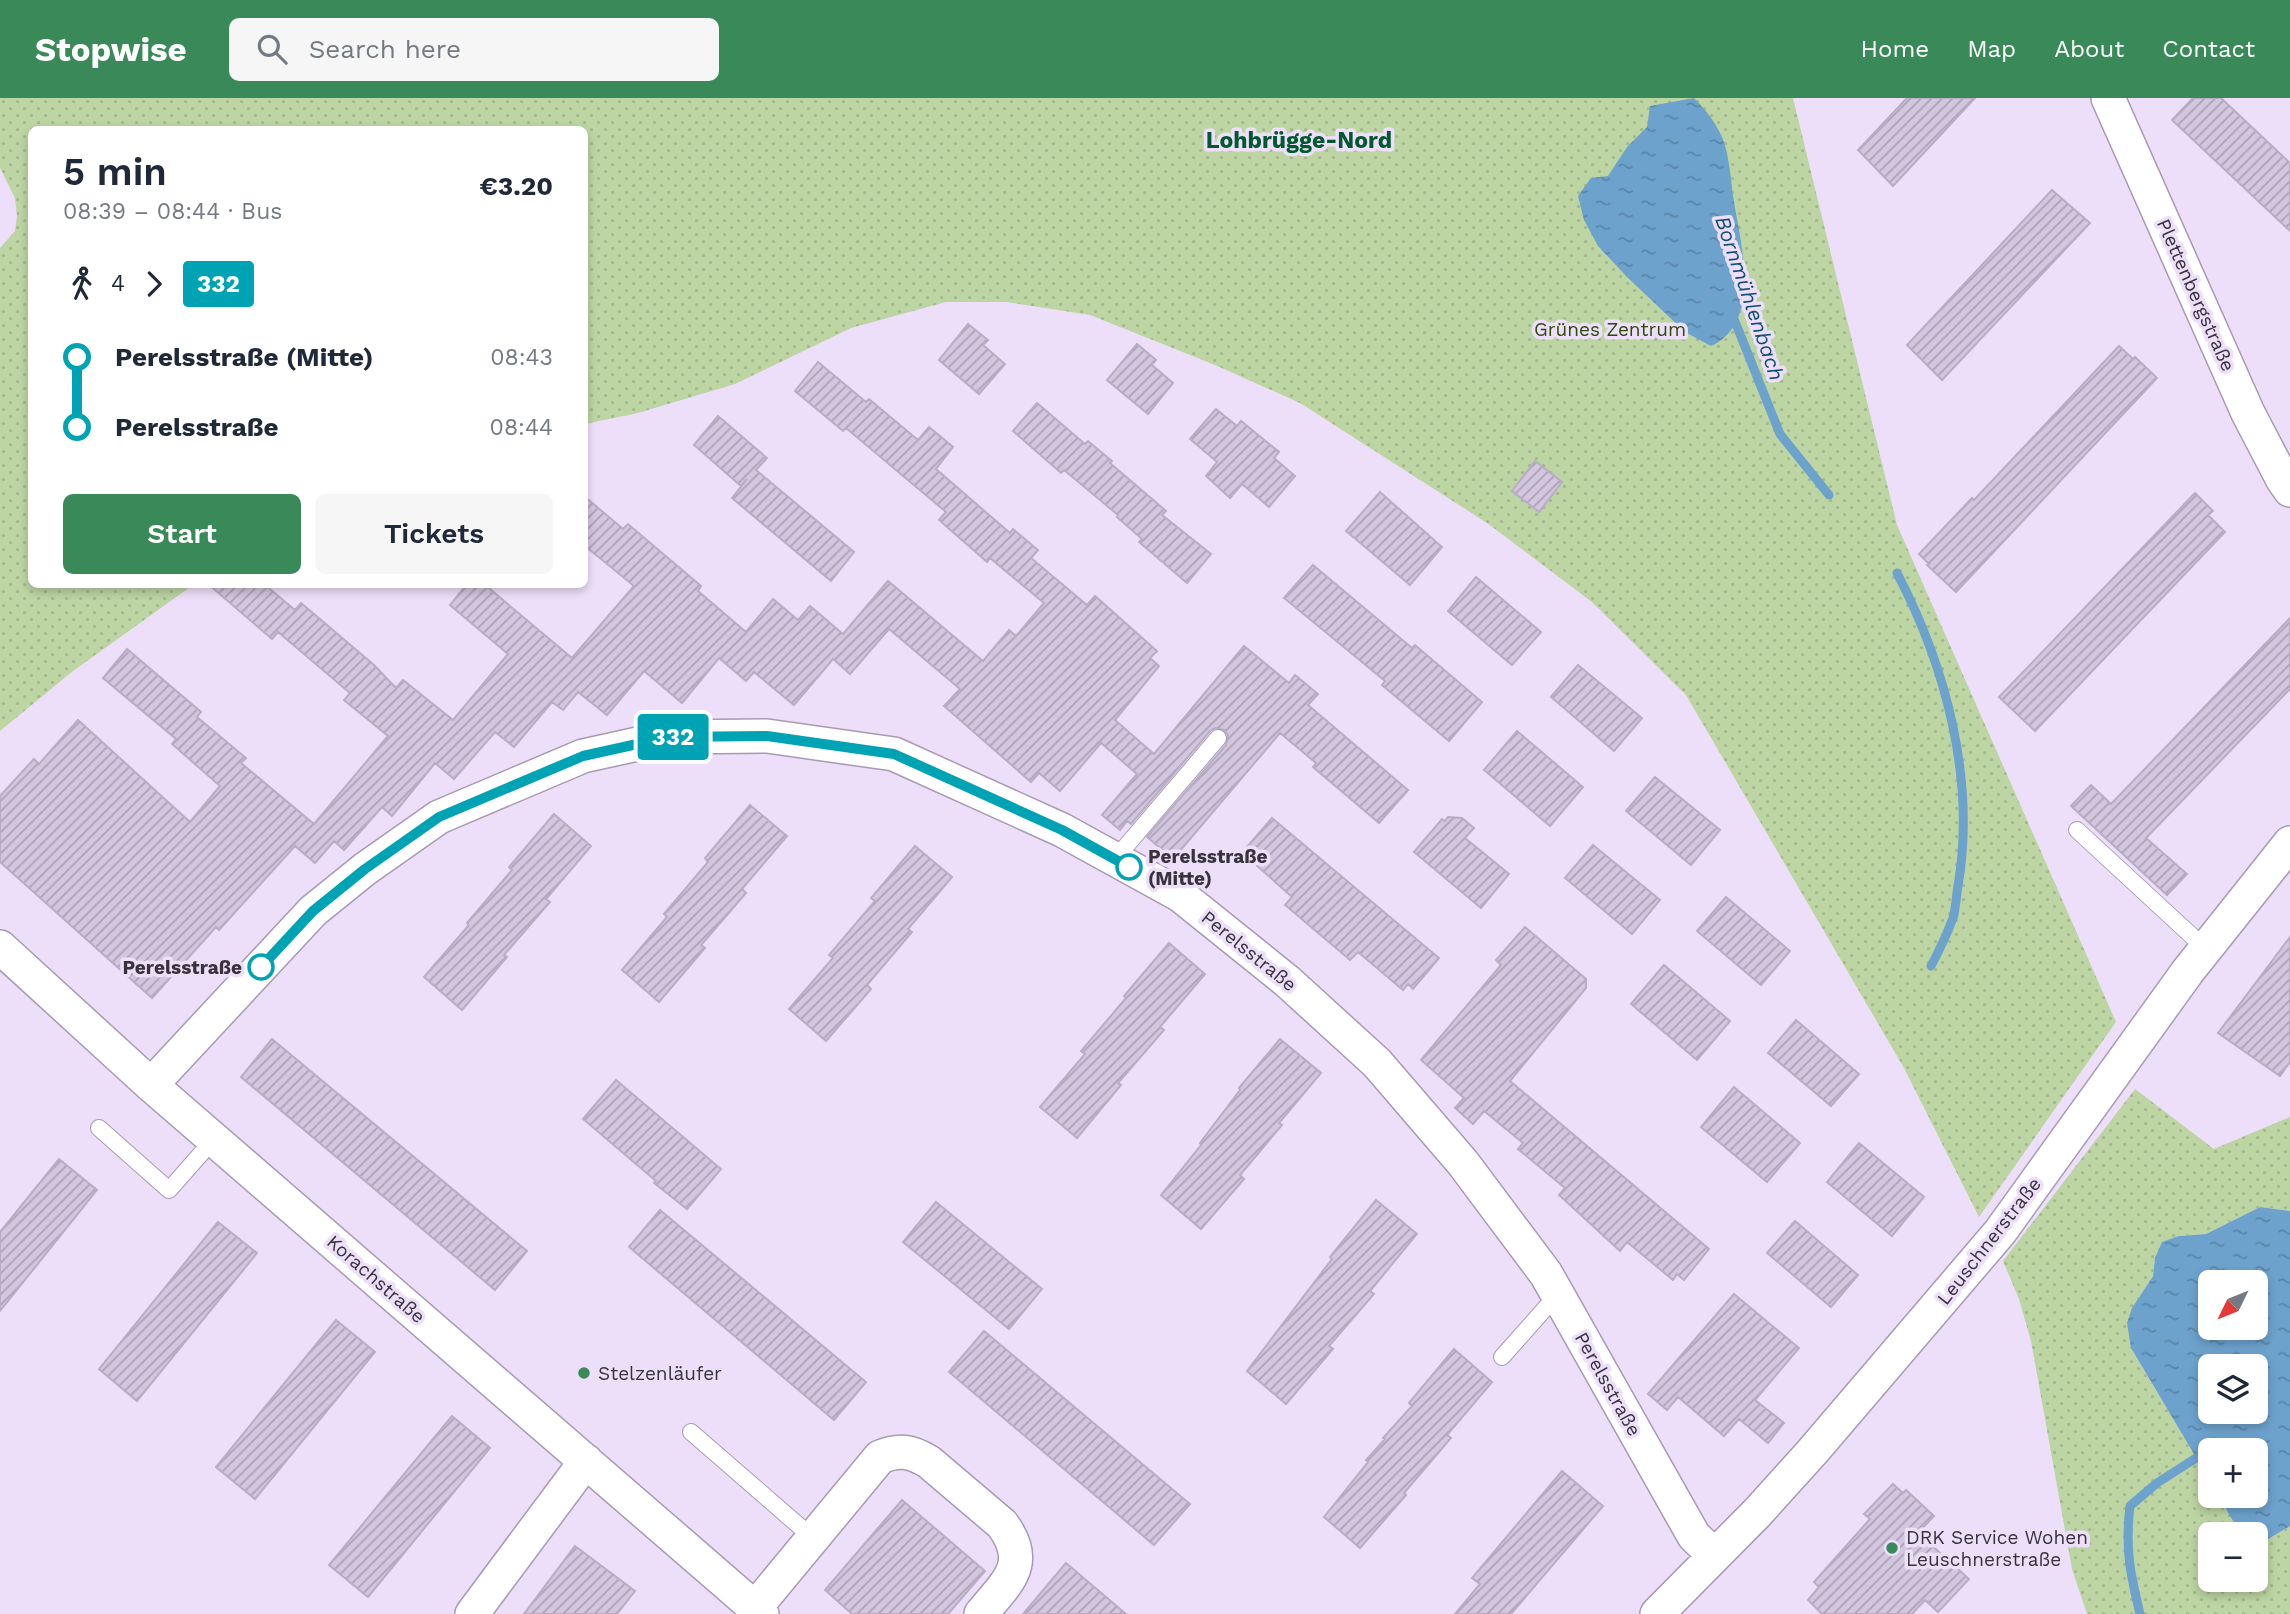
<!DOCTYPE html>
<meta charset="utf-8">
<style>
body{margin:0;font-family:"Work Sans",sans-serif;background:#f6f6f7;color:#1f2937;height:100vh;display:flex;flex-direction:column;font-size:26px;white-space:nowrap}
*{box-sizing:border-box;margin:0}
p{font-size:23px;color:#747a83}
.icon{flex:none;width:38px;height:38px;fill:none;stroke:currentColor;stroke-width:2;stroke-linecap:round;stroke-linejoin:round}
.map{position:relative;flex:1;overflow:hidden}
.drawer{position:absolute;left:28px;top:28px;width:560px;height:462px;display:flex;flex-direction:column;background:#fff;border-radius:10px;box-shadow:0 4px 10px #0003}
.drawer>*{flex:none}
.badge{padding:0 14px;border-radius:5px;font-size:24px;line-height:46px}
.needle{width:46px;rotate:227deg}
.tools{position:absolute;left:2198px;top:1172px;display:grid;gap:14px}
.tools a{display:grid;place-items:center;width:70px;height:70px;border-radius:10px;background:#fff;box-shadow:0 4px 10px #0003;font-size:35px}
.map>.badge{position:absolute;translate:-50% -50%;box-shadow:0 0 0 4px #fff}
.legs{display:flex;align-items:center;gap:10px;height:77px;padding:0 35px;font-size:23px}
.legs p{margin-inline-start:auto}
.headline{display:flex;align-items:center;justify-content:space-between;height:119px;padding:0 35px}
h1{font-size:38px;font-weight:600;line-height:52px}
.action{display:flex;gap:14px;margin-top:auto;padding:14px 35px}
.action a{flex:1;height:80px;border-radius:10px;background:#398959;color:#fff;font-size:28px;font-weight:600;line-height:80px;text-align:center}
.action a+a{background:#f6f6f7;color:#1f2937}
ul{padding:0 35px;list-style:none}
li{display:flex;align-items:center;gap:24px;height:70px;font-size:26px}
li i{display:grid;place-items:center;width:10px;height:100%;margin:0 9px;background:currentColor}
li i::after{content:'';width:18px;height:18px;margin:-9px;border:5px solid;border-radius:50%;background:#fff}
li p{margin-inline-start:auto}
li:first-child i{background:linear-gradient(#0000 50%,currentColor 0)}
li:last-child i{background:linear-gradient(currentColor 50%,#0000 0)}
header{display:flex;align-items:center;gap:42px;box-sizing:border-box;height:98px;padding:0 35px;background:#398959;color:#fff}
header strong{font-size:33px}
nav{display:flex;gap:38px;margin-inline-start:auto;font-size:24px}
.search{width:490px;height:63px;background:#f6f6f7;display:flex;align-items:center;gap:18px;box-sizing:border-box;padding:0 24px;border-radius:10px;color:#747a83;font-size:26px}
.map>svg:first-child{display:block}
</style>
<header>
<strong>Stopwise</strong>
<div class="search"><svg class="icon" aria-label="search" viewBox="0 0 24 24"><circle cx="10" cy="10" r="6"/><path d="M15 15l6 6"/></svg>Search here</div>
<nav><a>Home</a><a>Map</a><a>About</a><a>Contact</a></nav>
</header>
<div class="map">
<svg width="2290" height="1516" viewBox="0 0 2290 1516">
<defs>
<pattern id="park-dots" width="8" height="8" patternUnits="userSpaceOnUse" patternTransform="scale(1.75)"><rect width="8" height="8" fill="#bcd5a3"/><path d="M2 2h.1M6 6h.1" fill="none" stroke="#a2b78d" stroke-width="1.8" stroke-linecap="round"/></pattern>
<pattern id="water-ripples" width="26" height="14" patternUnits="userSpaceOnUse" patternTransform="scale(1.75)"><rect width="26" height="14" fill="#6da2cd"/><path d="M2 4q2-2 4 0t4 0M15 11q2-2 4 0t4 0" fill="none" stroke="#5a85a8"/></pattern>
<pattern id="building-hatch" width="6" height="6" patternUnits="userSpaceOnUse" patternTransform="scale(1.75)"><rect width="6" height="6" fill="#d3c6df"/><path d="M-1 1l2-2M0 6l6-6M5 7l2-2" fill="none" stroke="#aca1b6"/></pattern>
</defs>
<rect width="100%" height="100%" fill="#eddff9"/>
<!-- park -->
<path fill="url(#park-dots)" d="M0 0H1793L1897 427 2116 924 1979 1119 1904 970 1686 597 1592 504 1487 425 1300 305 1215 267 1090 217 1006 204H946L851 230 735 286 638 315 585 326 584 32H32V486L193 487 73 573 0 633V150L15 133 17 118 15 100 0 70Z
M2135 991 2214 1051 2290 1019V1113L2260 1109 2206 1136 2179 1138 2155 1160 2153 1178 2132 1210 2131 1250 2210 1383V1398H2219L2238 1429 2248 1437H2210V1482H2256V1443L2260 1446 2290 1428V1516H2087L2072 1471 2031 1243 2019 1201 2003 1163Z"/>
<!-- water -->
<path fill="url(#water-ripples)" fill-rule="evenodd" d="M1694 0C1706 12 1718 27 1724 44 1730 63 1731 85 1734 104 1741 146 1762 225 1711 248L1685 234 1627 179 1598 148 1584 122 1578 98 1591 80 1608 78 1627 49 1647 29 1650 8Z
M2260 1109 2290 1113V1428L2260 1446 2256 1443V1437C2236 1437 2228 1413 2219 1398H2256V1353H2210V1383L2131 1250 2127 1225 2132 1210 2153 1178 2155 1160 2162 1144 2179 1138 2206 1136ZM2210 1185H2256V1230H2210ZM2210 1269H2256V1314H2210Z"/>
<g fill="none" stroke-linecap="round" stroke-linejoin="round">
<!-- stream -->
<path stroke="#6da2cd" stroke-width="9" d="M1732 216 1780 336 1829 397
M1897 475C1946 569 1976 682 1958 788 1956 799 1956 810 1953 820 1947 836 1939 853 1931 868
M2140 1516C2130 1475 2125 1450 2130 1408L2157 1385 2196 1360"/>
</g>
<!-- building -->
<path fill="url(#building-hatch)" stroke="#b9acc5" stroke-width="2" d="M1907 0H1975L1893 88 1858 52Z
M2193 0H2221L2290 65V133L2172 22Z
M2052 92 2090 125 1942 282 1907 247Z
M968 226 988 242 983 247 1005 266 979 296 939 262Z
M1137 246 1156 262 1152 267 1173 285 1148 316 1107 282Z
M2119 248 2133 261 2135 259 2157 280 1956 494 1927 467 1929 466 1919 456 1972 400 1974 402Z
M818 264 866 304 869 301 918 342 929 329 953 349 936 371 1010 435 1013 431 1038 452 1031 460 1087 507 1095 498 1157 553 1150 560 1159 568 1115 622 1154 656 1244 548 1289 585 1295 577 1318 596 1308 607 1408 692 1379 725 1313 669 1316 665 1280 635 1173 761 1147 739 1226 647 1228 637 1224 632 1215 630 1210 633 1131 726 1127 723 1120 732 1102 717 1137 676 1101 645 1060 693 1039 675 1031 684 944 608 960 591 889 531 850 576 833 561 794 607 754 574 746 583 719 560 682 605 644 573 607 617 578 594 563 612 552 604 514 649 495 634 454 681 435 665 392 718 382 709 344 752 334 743 315 765 295 748 219 832 216 829 152 900 0 764V698L34 661 39 666 78 622 190 724 220 688 172 646 176 641 103 580 127 551 201 614 197 619 246 660 241 665 314 726 388 638 344 602 350 595 278 534 272 541 208 486H264L295 512 301 505 374 567 396 590 403 582 453 622 508 556 450 507 467 486H484L572 560 634 488 584 447V398L623 431 628 426 701 488 698 493 746 534 773 501 798 522 810 508 843 536 888 483 983 563 1009 532 1016 538 1044 505 990 460 987 464 939 422 946 414 846 330 843 333 795 293Z
M1037 305 1085 346 1088 343 1112 363 1110 365 1166 413 1162 417 1211 456 1187 485 1139 444 1142 441 1117 419 1118 417 1064 372 1061 375 1013 333Z
M1216 311 1237 328 1241 323 1279 354 1274 360 1295 378 1269 409 1242 386 1230 400 1206 378 1217 364 1190 341Z
M718 318 767 360 756 372 854 454 831 483 732 400 747 381 741 388 694 347Z
M1535 363 1562 384 1539 414 1512 393Z
M1380 394 1442 449 1410 487 1346 433Z
M2195 395 2213 413 2208 417 2225 434 2035 633 1999 599Z
M1313 467 1412 550 1415 547 1482 604 1449 643 1382 587 1385 583 1284 500Z
M1476 479 1541 534 1512 567 1448 513Z
M2290 520V591L2146 740 2187 776 2167 797 2071 708 2091 687 2111 706Z
M1578 567 1642 620 1614 653 1551 599Z
M1517 633 1583 689 1550 728 1484 672Z
M1655 679 1720 732 1691 767 1626 713Z
M750 707 787 738 742 791 746 795 701 847 705 850 659 904 622 872 667 819 664 816 708 764 705 760Z
M554 716 591 748 546 801 550 804 504 857 507 859 462 912 424 879 469 827 467 825 512 772 509 769Z
M1448 719 1462 720 1474 730 1465 740 1509 776 1481 810 1414 754 1442 721 1445 723Z
M1272 720 1439 860 1413 891 1408 886 1403 892 1358 854 1350 862 1285 807 1292 799 1246 758 1250 753 1246 750Z
M1593 747 1660 802 1632 836 1565 780Z
M915 748 952 779 908 831 912 834 867 887 871 891 826 943 789 911 833 860 829 857 875 803 871 800Z
M1726 799 1790 853 1761 887 1697 833Z
M1525 829 1586 881V890L1510 983 1709 1151 1684 1182 1677 1176 1673 1182 1627 1144 1620 1153 1559 1097 1565 1090 1518 1051 1523 1045 1484 1013 1473 1026 1455 1010 1464 1000 1421 962 1501 867 1496 862Z
M2290 839V964L2280 978 2218 935Z
M1169 845 1205 876 1160 929 1164 932 1118 985 1121 987 1077 1040 1040 1009 1085 956 1081 953 1126 900 1124 898Z
M1664 867 1730 923 1697 962 1631 906Z
M1796 922 1859 976 1831 1008 1768 955Z
M272 941 527 1153 495 1192 241 979Z
M1280 941 1321 975 1279 1025 1282 1027 1240 1077 1244 1081 1201 1131 1161 1097 1201 1047 1200 1045 1240 992 1239 990Z
M616 982 721 1071 687 1111 654 1085 656 1083 583 1021Z
M1734 989 1800 1045 1767 1084 1701 1029Z
M1859 1045 1924 1099 1892 1138 1827 1084Z
M59 1061 97 1092 0 1213V1134Z
M1376 1102 1417 1136 1370 1193 1374 1196 1329 1248 1333 1251 1286 1306 1247 1273 1332 1161 1330 1159Z
M936 1104 1042 1191 1009 1231 903 1144Z
M660 1112 866 1284 834 1322 629 1149Z
M1795 1123 1858 1177 1831 1209 1767 1155Z
M218 1124 257 1155 137 1303 99 1271Z
M1734 1196 1799 1250 1755 1302 1784 1325 1768 1345 1739 1321 1724 1338 1678 1299 1667 1312 1648 1296Z
M336 1222 375 1254 255 1401 216 1369Z
M984 1233 1190 1406 1154 1447 949 1274Z
M1454 1251 1492 1284 1447 1337 1451 1340 1404 1395 1406 1397 1360 1450 1324 1419 1368 1364 1366 1362 1385 1341 1383 1340 1412 1308 1409 1305Z
M452 1318 490 1350 368 1499 329 1467Z
M1562 1373 1603 1408 1511 1516H1455L1480 1486 1472 1480Z
M1893 1386 1903 1395 1906 1392 1934 1418 1918 1435 1969 1481 1938 1514 1925 1502 1912 1516H1822L1808 1502 1819 1489 1814 1484 1870 1421 1864 1416Z
M902 1402 985 1473 948 1516H852L825 1492Z
M575 1448 635 1493 617 1516H524Z
M1066 1465 1126 1516H1023Z"/>
<g fill="none" stroke-linecap="round" stroke-linejoin="round">
<!-- service casing -->
<g stroke="#a79ab2" stroke-width="18">
<path id="service" d="M2077 732 2206 851
M1115 761 1218 640
M99 1030 169 1092 214 1041
M1502 1259 1557 1197
M691 1334 813 1440"/>
</g>
<!-- minor casing -->
<g stroke="#a79ab2" stroke-width="36">
<path id="minor" d="M2108 0 2248 315 2283 382 2290 392
M0 849 151 987 762 1516
M151 987 313 813 365 771 439 719 583 658 669 639 767 638 894 656 1062 732 1180 797 1287 883 1377 965 1463 1065 1546 1176 1694 1438 1714 1457
M755 1510 880 1359C899 1351 911 1353 929 1364L1002 1426C1032 1466 1007 1484 981 1516
M472 1516 586 1363
M1657 1516 1757 1415 1813 1353 2000 1134 2188 873 2290 745"/>
</g>
<!-- service -->
<use href="#service" stroke="#fff" stroke-width="16"/>
<!-- minor -->
<use href="#minor" stroke="#fff" stroke-width="33"/>
</g>
<g fill="none" stroke-linecap="round" stroke-linejoin="round">
<!-- line-1 casing -->
<g stroke="#fff" stroke-width="16">
<path id="line-1" d="M261 869 313 813 365 771 439 719 583 658 669 639 767 638 894 656 1062 732 1129 769"/>
</g>
<!-- line-1 -->
<use href="#line-1" stroke="#00a3b4" stroke-width="10"/>
</g>
<!-- markers -->
<g fill="#fff" stroke="#00a3b4" stroke-width="3.5">
<circle cx="1129" cy="769" r="12"/>
<circle cx="261" cy="869" r="12"/>
</g>
<g fill="#398959" stroke="#eddff9" stroke-width="2.5">
<circle cx="584" cy="1275" r="7"/>
<circle cx="1892" cy="1450" r="7"/>
</g>
<g text-anchor="middle" dominant-baseline="central" stroke-width="7" stroke-linejoin="round" paint-order="stroke">
<!-- street labels -->
<g font-size="19" fill="#37323c" stroke="#eddff9">
<text transform="translate(2196 197) rotate(66)">Plettenbergstraße</text>
<text transform="translate(1249 853) rotate(39)">Perelsstraße</text>
<text transform="translate(1989 1143) rotate(-52)">Leuschnerstraße</text>
<text transform="translate(376 1181) rotate(41)">Korachstraße</text>
<text transform="translate(1608 1286) rotate(61)">Perelsstraße</text>
</g>
<!-- park labels -->
<g font-size="19" fill="#2f4808" stroke="#eddff9">
<text x="1610" y="231">Grünes Zentrum</text>
</g>
<!-- stop labels -->
<g font-size="19" font-weight="bold" fill="#37323c" stroke="#eddff9" text-anchor="start">
<text x="1148" y="758">Perelsstraße<tspan x="1148" dy="22">(Mitte)</tspan></text>
<text x="242" y="869" text-anchor="end">Perelsstraße</text>
</g>
<!-- poi labels -->
<g font-size="19" fill="#37323c" stroke="#eddff9" text-anchor="start">
<text x="598" y="1275">Stelzenläufer</text>
<text x="1906" y="1439">DRK Service Wohen<tspan x="1906" dy="22">Leuschnerstraße</tspan></text>
</g>
<!-- water labels -->
<g font-size="21" font-style="italic" fill="#0e4d76" stroke="#eddff9">
<text transform="translate(1750 200) rotate(71)">Bornmühlenbach</text>
</g>
<!-- quarter labels -->
<g font-size="23" font-weight="bold" fill="#02582f" stroke="#eddff9">
<text x="1299" y="42">Lohbrügge-Nord</text>
</g>
</g>
</svg>
<div class="tools">
<a><svg class="needle" viewBox="-14 -14 28 28"><path d="M0-13l5 13h-10z" fill="#e53935"/><path d="M0 13l5-13h-10z" fill="#747a83"/></svg></a>
<a><svg class="icon" aria-label="layers" viewBox="0 0 24 24"><path d="M12 4l9 5-9 5-9-5zM3 14l9 5 9-5"/></svg></a>
<a>+</a>
<a>−</a>
</div>
<b class="badge" style="left:673px;top:639px;background:#00a3b4;color:#fff">332</b>
<section class="drawer">
<div class="headline"><div><h1>5 min</h1><p>08:39 – 08:44 · Bus</p></div><b>€3.20</b></div>
<div class="legs"><svg class="icon" aria-label="walk" viewBox="0 0 24 24"><circle cx="13" cy="4" r="2"/><path d="M13 8l-2 6 4 7M11 14l-3 7M7 12l3-4h3l4 4"/></svg>4<svg class="icon" aria-label="forward" viewBox="0 0 24 24"><path d="M9 5l7 7-7 7"/></svg><b class="badge" style="background:#00a3b4;color:#fff">332</b></div>
<ul>
<li><i style="color:#00a3b4"></i><b>Perelsstraße (Mitte)</b><p>08:43</p></li>
<li><i style="color:#00a3b4"></i><b>Perelsstraße</b><p>08:44</p></li>
</ul>
<div class="action"><a>Start</a><a>Tickets</a></div>
</section>
</div>
